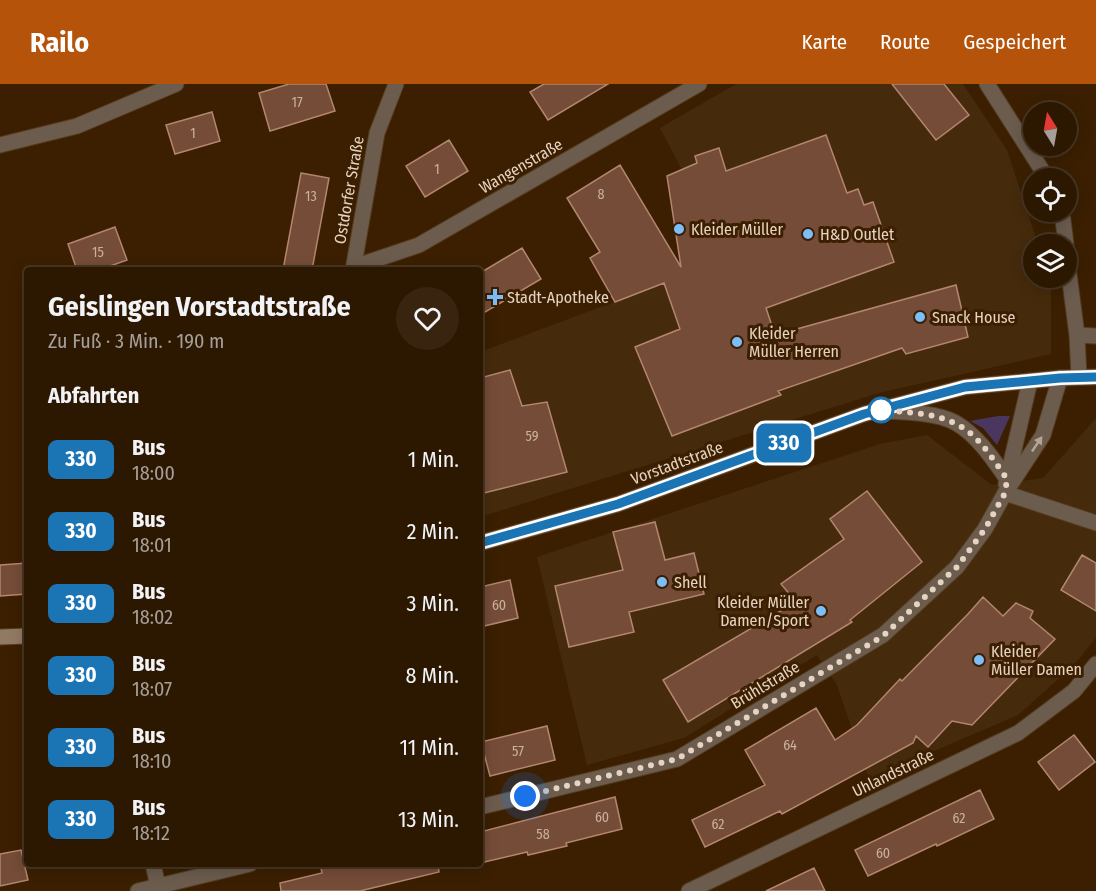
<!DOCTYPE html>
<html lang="de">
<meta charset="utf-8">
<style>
body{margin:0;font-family:"Fira Sans Condensed",sans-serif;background:#38240f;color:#f1f3f6;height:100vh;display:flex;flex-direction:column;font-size:22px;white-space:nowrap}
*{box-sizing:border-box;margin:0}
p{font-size:20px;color:#a69f99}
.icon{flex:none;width:33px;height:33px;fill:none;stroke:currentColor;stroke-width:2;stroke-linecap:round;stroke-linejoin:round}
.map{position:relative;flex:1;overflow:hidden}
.side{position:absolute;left:24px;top:183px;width:459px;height:600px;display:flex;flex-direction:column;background:#2c1700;border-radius:6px;box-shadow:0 3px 15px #0003,0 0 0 2px #483622}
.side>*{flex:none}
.badge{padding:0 12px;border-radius:9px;font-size:21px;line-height:39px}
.needle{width:39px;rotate:349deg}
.tools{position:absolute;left:1023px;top:18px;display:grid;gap:12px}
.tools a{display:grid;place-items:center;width:54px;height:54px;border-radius:50%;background:#2c1700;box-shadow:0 3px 15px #0003,0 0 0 2px #483622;font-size:30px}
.you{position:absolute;width:30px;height:30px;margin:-15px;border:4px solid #fff;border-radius:50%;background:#1a73e8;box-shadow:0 0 0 9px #1a73e833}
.map>.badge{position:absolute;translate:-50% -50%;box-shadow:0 0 0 3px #fff}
h2{padding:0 24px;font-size:22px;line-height:54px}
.round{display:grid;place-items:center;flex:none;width:63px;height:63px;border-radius:32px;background:#38240f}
.headline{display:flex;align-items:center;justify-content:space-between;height:102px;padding:0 24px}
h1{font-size:28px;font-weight:700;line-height:45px}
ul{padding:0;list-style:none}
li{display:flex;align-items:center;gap:18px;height:72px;padding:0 24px}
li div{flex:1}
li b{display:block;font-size:22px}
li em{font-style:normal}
li .badge{min-width:66px;font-weight:700;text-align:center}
header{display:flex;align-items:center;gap:36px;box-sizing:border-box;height:84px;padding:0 30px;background:#b45309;color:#fff}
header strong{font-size:28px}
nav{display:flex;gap:33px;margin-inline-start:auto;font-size:21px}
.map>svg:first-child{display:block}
</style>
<header>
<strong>Railo</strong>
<nav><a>Karte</a><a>Route</a><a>Gespeichert</a></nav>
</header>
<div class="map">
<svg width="1096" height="807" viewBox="0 0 1096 807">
<rect width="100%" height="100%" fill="#3b1f00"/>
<!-- built -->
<path fill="#452b0c" d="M736 0H963L1007 66 1038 160H1034V194H1049L1051 201V270L879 309 480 433V268L729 175 660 44Z
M1096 334V554L1072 583 1018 631 869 695 837 601 817 571 684 654 587 681 537 473 880 360 927 351 992 401 1043 394Z"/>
<!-- green -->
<path fill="#4b365f" d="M998 332H1010L997 361 983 344 970 337Z"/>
<!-- building -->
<path fill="#754c38" stroke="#b38670" stroke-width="1.5" d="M289 0H326L335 27 270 47 259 9Z
M544 0H608L548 36 530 8Z
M892 0H944L969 31 936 56Z
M212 28 220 57 175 70 166 41Z
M826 51 847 109 858 105 864 121 873 118 894 178 766 224 775 251 956 201 968 253 906 270 902 264 778 307 781 311 672 352 635 263 680 245 664 199 615 218 590 174 600 168 567 114 620 81 681 183 667 92 697 79 695 72 719 64 726 87Z
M449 56 468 87 425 113 406 82Z
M301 89 329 94 312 186H283Z
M115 143 127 176 99 186H77L68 160Z
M522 164 541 195 480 231V189Z
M510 286 522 322 547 318 567 388 480 410V294Z
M867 407 922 478 850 536 852 538 688 638 663 596 796 518 781 500 844 455 830 435Z
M655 438 665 476 694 469 704 510 629 528 634 548 569 563 555 502 623 486 613 448Z
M1082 471 1096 479V527L1061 506Z
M27 479V510L0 512V481Z
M510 496 518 534 480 543V503Z
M983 513 1003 532 1016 519 1033 527 1030 534 1055 555 972 641 952 637 928 663 916 652 913 659 782 730 780 727 705 763 692 736 765 701 745 666 816 624 835 656 857 641 900 595 902 597 968 530Z
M547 642 555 676 490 692 481 658Z
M1074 651 1095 678 1059 706 1038 678Z
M980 706 994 735 937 762 936 760 868 792 855 766Z
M615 713 622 745 566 759 567 762 528 771 527 768 480 779V748Z
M21 766 28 796 0 802V770Z
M337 780H438L439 788 360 807H281L280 799 322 789 321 784Z
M814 784 825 807H766Z"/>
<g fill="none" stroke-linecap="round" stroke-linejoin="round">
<!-- minor casing -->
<g stroke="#563c1f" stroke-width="17">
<path id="minor" d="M987 0 1047 94
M0 61 77 42 176 0
M1062 128 1066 160
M1066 167 1077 251 1079 293
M354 183 419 161 699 0
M1077 251 1096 252
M881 327C903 328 936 328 956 339 978 352 993 375 1007 395
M1006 400 1030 297
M1005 409 1096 439
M480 723 677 675 883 551 957 483 985 445 1005 409 1043 351 1060 294
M153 780 159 807
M138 807 250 780
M689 807 1018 649 1074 607 1096 580"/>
</g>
<!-- tertiary casing -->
<g stroke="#563c1f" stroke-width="17">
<path id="tertiary" d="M353 186 377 49 396 0"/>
</g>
<!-- secondary casing -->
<g stroke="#563c1f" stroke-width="17">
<path id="secondary" d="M480 459 618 420 864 330 965 303 1060 294 1096 293
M0 553 27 552"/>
</g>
<!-- minor -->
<use href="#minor" stroke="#6b5c4e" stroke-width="15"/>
<!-- tertiary -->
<use href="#tertiary" stroke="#6b5c4e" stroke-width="15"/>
<!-- secondary -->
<use href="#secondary" stroke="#917a63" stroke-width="15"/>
</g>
<!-- one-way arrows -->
<defs><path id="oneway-solid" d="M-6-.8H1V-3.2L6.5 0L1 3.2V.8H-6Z" transform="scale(1.5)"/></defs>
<use fill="#b5a393" href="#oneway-solid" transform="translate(1037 360) rotate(-56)"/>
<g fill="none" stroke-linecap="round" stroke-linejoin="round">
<!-- line casing -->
<g stroke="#fff" stroke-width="14">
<path id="line" d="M480 459 618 420 864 330 965 303 1060 294 1096 293"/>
</g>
<!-- line -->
<use href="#line" stroke="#1b75b4" stroke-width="9"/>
<!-- walk -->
<path stroke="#e6d3c1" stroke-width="6" stroke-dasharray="0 10.8" d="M525 712 677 675 883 552 957 483 985 445 1005 409 1007 395C992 374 977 348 952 338 930 328 902 328 878 326H881"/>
</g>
<!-- markers -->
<g fill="#7cbef9" stroke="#3b1f00" stroke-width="2">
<circle cx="679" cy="145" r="6"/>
<circle cx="808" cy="150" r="6"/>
<path d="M492 204h6v6h6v6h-6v6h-6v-6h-6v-6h6z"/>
<circle cx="920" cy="233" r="6"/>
<circle cx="737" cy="258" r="6"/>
<circle cx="662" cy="498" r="6"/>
<circle cx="821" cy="527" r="6"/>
<circle cx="979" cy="576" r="6"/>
</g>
<circle fill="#fff" stroke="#1b75b4" stroke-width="3" cx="881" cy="326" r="12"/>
<g text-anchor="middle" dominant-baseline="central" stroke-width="6" stroke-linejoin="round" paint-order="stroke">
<!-- number labels -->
<g font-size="14" fill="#cab19f">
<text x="297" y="18">17</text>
<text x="193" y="49">1</text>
<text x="437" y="85">1</text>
<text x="601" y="110">8</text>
<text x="311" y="112">13</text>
<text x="98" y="168">15</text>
<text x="532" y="352">59</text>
<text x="499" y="521">60</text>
<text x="790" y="661">64</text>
<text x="518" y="667">57</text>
<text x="602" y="733">60</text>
<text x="959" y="734">62</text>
<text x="718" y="740">62</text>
<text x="543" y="750">58</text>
<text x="883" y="769">60</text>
</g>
<!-- street labels -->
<g font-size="16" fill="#e6d3c1" stroke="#3b1f00">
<text transform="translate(521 82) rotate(-30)">Wangenstraße</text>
<text transform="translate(349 106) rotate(-80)">Ostdorfer Straße</text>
<text transform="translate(677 379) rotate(-20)">Vorstadtstraße</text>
<text transform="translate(765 601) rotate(-31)">Brühlstraße</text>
<text transform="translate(893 689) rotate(-26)">Uhlandstraße</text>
</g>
<!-- poi labels -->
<g font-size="16" fill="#e6d3c1" stroke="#3b1f00" text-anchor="start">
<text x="691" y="145">Kleider Müller</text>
<text x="820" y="150">H&amp;D Outlet</text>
<text x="507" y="213">Stadt-Apotheke</text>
<text x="932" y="233">Snack House</text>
<text x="749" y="249">Kleider<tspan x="749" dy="18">Müller Herren</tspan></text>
<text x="674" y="498">Shell</text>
<text x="809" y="518" text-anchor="end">Kleider Müller<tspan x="809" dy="18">Damen/Sport</tspan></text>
<text x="991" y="567">Kleider<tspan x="991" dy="18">Müller Damen</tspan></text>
</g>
</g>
</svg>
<div class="tools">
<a><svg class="needle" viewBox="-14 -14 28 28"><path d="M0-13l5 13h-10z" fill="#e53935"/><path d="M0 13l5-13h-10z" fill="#a69f99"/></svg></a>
<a><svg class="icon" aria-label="locate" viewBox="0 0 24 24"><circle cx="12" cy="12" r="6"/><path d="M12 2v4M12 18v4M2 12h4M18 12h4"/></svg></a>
<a><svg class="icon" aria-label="layers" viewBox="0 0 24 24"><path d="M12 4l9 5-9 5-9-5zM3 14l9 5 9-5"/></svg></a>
</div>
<div class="you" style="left:525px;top:712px"></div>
<b class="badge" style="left:784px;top:359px;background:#1b75b4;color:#fff">330</b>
<section class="side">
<div class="headline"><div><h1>Geislingen Vorstadtstraße</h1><p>Zu Fuß · 3 Min. · 190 m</p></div><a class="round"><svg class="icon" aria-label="heart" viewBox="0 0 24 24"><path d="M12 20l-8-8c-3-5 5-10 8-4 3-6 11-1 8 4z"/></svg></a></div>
<h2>Abfahrten</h2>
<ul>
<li><span class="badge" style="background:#1b75b4;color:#fff">330</span><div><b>Bus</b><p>18:00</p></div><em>1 Min.</em></li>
<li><span class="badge" style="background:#1b75b4;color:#fff">330</span><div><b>Bus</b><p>18:01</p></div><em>2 Min.</em></li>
<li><span class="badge" style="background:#1b75b4;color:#fff">330</span><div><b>Bus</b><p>18:02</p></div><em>3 Min.</em></li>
<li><span class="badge" style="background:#1b75b4;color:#fff">330</span><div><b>Bus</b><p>18:07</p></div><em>8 Min.</em></li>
<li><span class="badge" style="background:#1b75b4;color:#fff">330</span><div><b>Bus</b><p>18:10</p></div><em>11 Min.</em></li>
<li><span class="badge" style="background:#1b75b4;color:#fff">330</span><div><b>Bus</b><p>18:12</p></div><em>13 Min.</em></li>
</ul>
</section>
</div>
